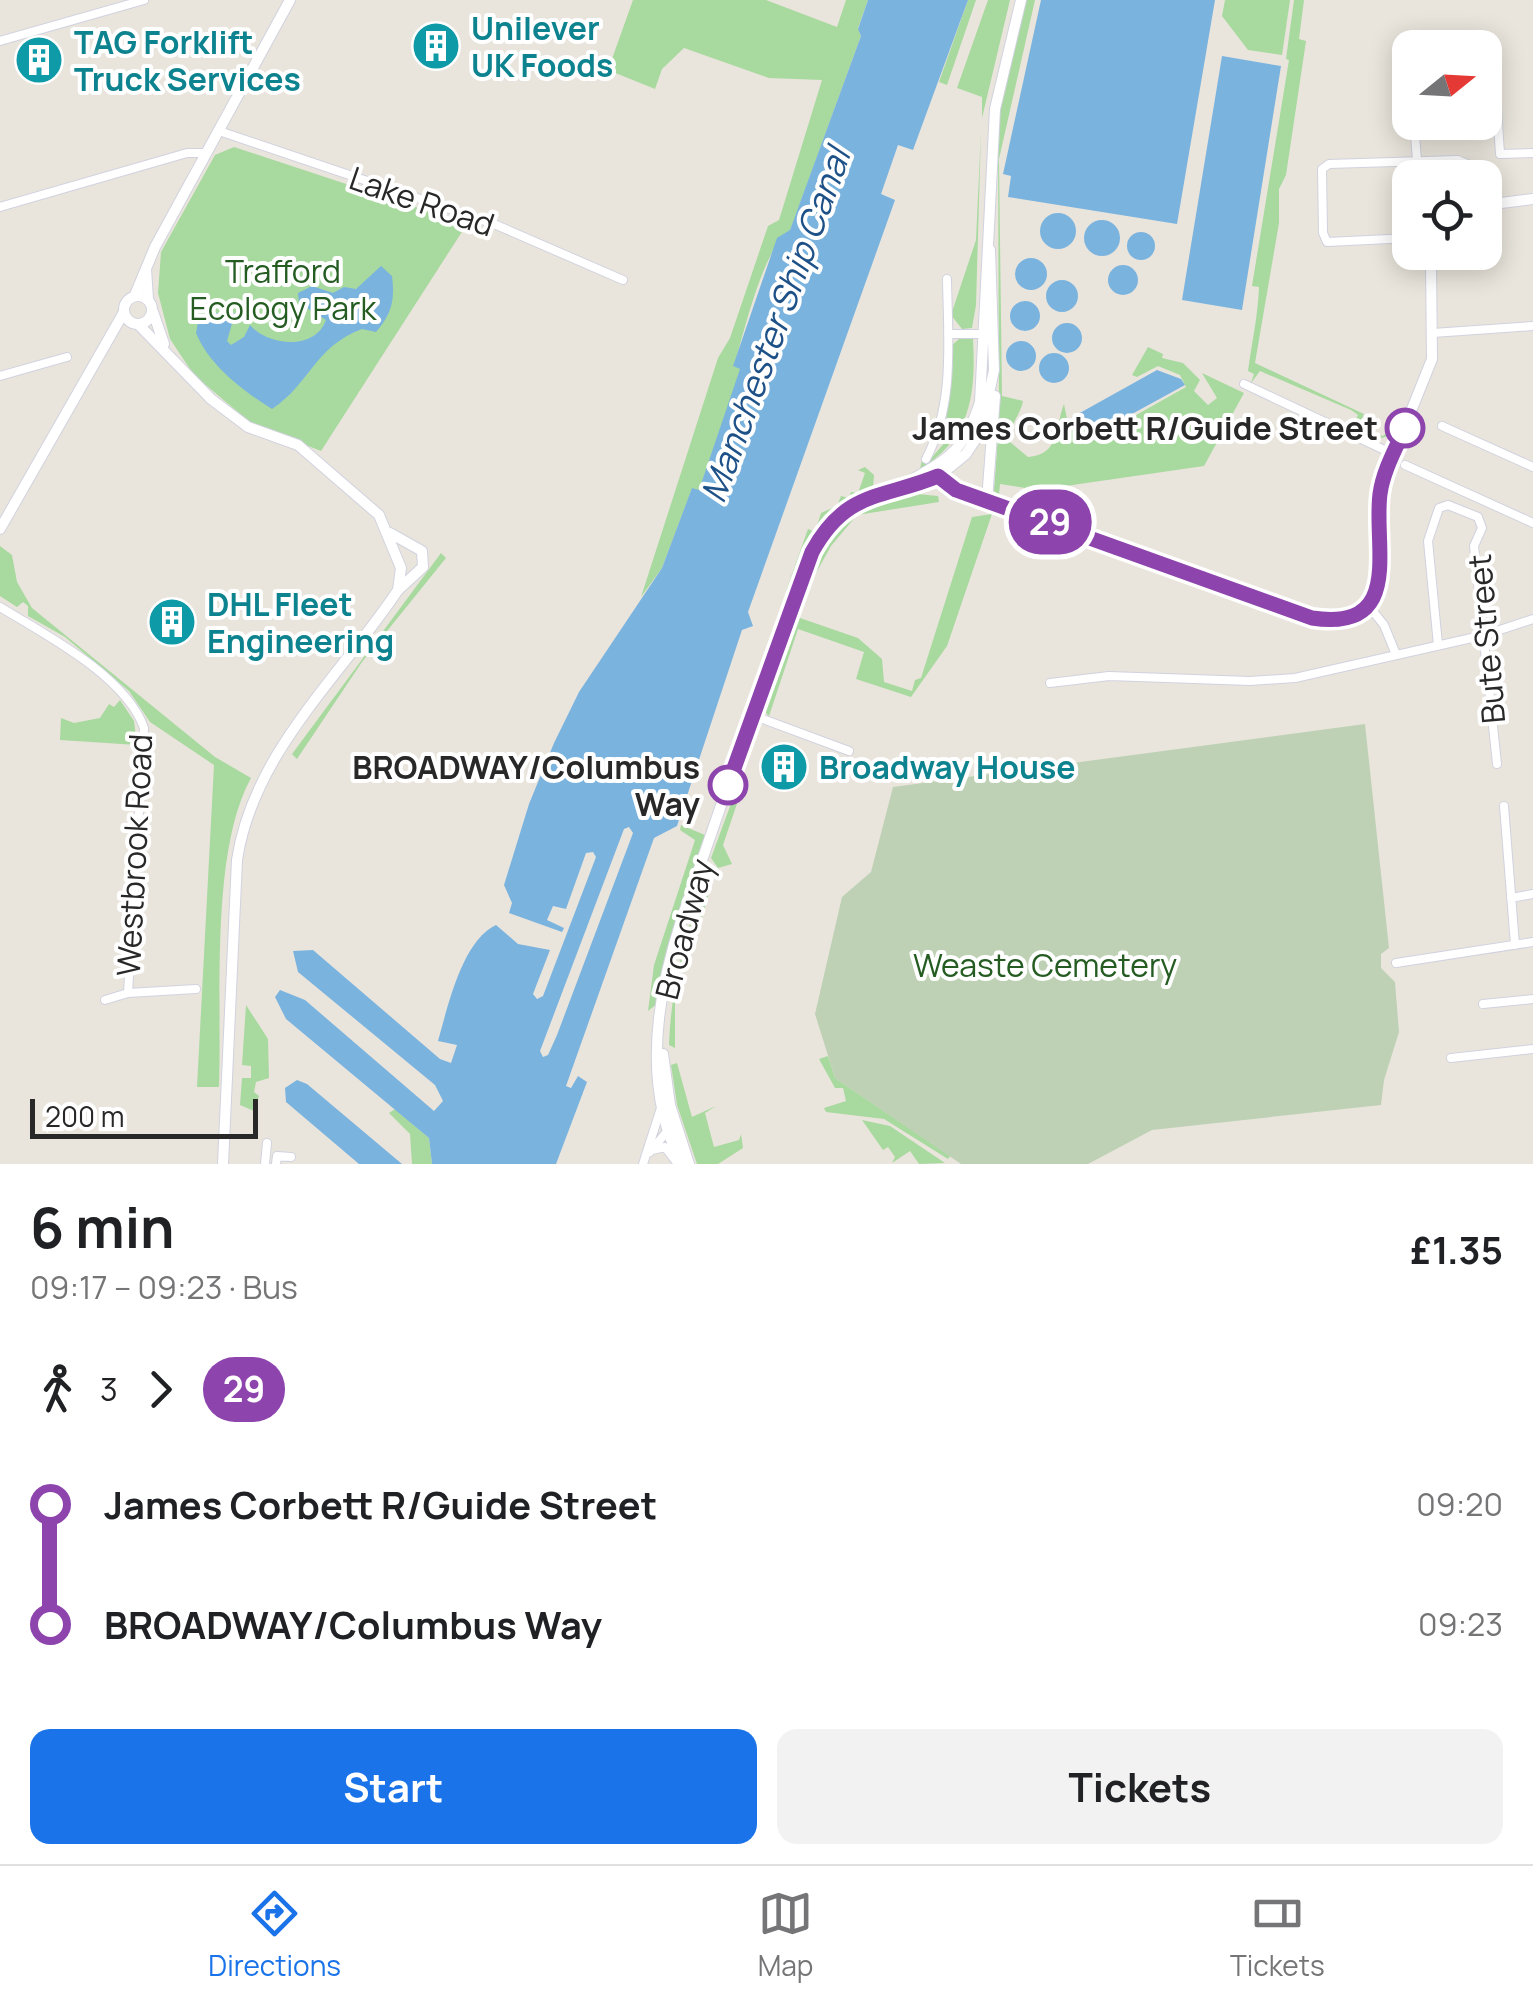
<!DOCTYPE html>
<meta charset="utf-8">
<style>
body{margin:0;font-family:Manrope,sans-serif;background:#f2f2f2;color:#202124;height:100vh;display:flex;flex-direction:column;font-size:38px;white-space:nowrap}
*{box-sizing:border-box;margin:0}
p{font-size:32px;color:#757577}
.icon{flex:none;width:55px;height:55px;fill:none;stroke:currentColor;stroke-width:2;stroke-linecap:round;stroke-linejoin:round}
.map{position:relative;height:1164px;overflow:hidden}
.drawer{display:flex;flex-direction:column;background:#fff;flex:1}
.drawer>*{flex:none}
.badge{padding:0 20px;border-radius:32px;font-size:35px;line-height:65px}
.needle{width:65px;rotate:72deg}
.controls{position:absolute;left:1392px;top:30px;display:grid;gap:20px}
.controls a{display:grid;place-items:center;width:110px;height:110px;border-radius:20px;background:#fff;box-shadow:0 5px 25px #0003;font-size:50px}
.scale{position:absolute;left:30px;bottom:25px;width:228px;box-sizing:border-box;padding-left:10px;border:5px solid #282828;border-top:0;font-size:28px;line-height:35px;white-space:nowrap;color:#282828;-webkit-text-stroke:8px #fff;paint-order:stroke}
.map>.badge{position:absolute;translate:-50% -50%;box-shadow:0 0 0 5px #fff}
.legs{display:flex;align-items:center;gap:15px;height:110px;padding:0 30px;font-size:32px}
.legs p{margin-inline-start:auto}
.overview{display:flex;align-items:center;justify-content:space-between;height:170px;padding:0 30px}
h1{font-size:55px;font-weight:700;line-height:75px}
.button{display:flex;gap:20px;margin-top:auto;padding:20px 30px}
.button a{flex:1;height:115px;border-radius:20px;background:#1a73e8;color:#fff;font-size:40px;font-weight:700;line-height:115px;text-align:center}
.button a+a{background:#f2f2f2;color:#202124}
ul{padding:0 30px;list-style:none}
li{display:flex;align-items:center;gap:35px;height:120px;font-size:38px}
li i{display:grid;place-items:center;width:15px;height:100%;margin:0 12px;background:currentColor}
li i::after{content:'';width:25px;height:25px;margin:-12px;border:8px solid;border-radius:50%;background:#fff}
li p{margin-inline-start:auto}
li:first-child i{background:linear-gradient(#0000 50%,currentColor 0)}
li:last-child i{background:linear-gradient(currentColor 50%,#0000 0)}
.tab-bar{display:flex;justify-content:space-around;align-items:center;height:140px;border-top:2px solid #e0e0e0;background:#fff;font-size:28px;color:#757577}
.tab-bar a{display:grid;justify-items:center;gap:5px}
.tab-bar .active{color:#1a73e8}
.map>svg:first-child{display:block}
</style>
<div class="map">
<svg width="1533" height="1164" viewBox="0 0 1533 1164">
<rect width="100%" height="100%" fill="#e9e5dc"/>
<!-- green -->
<path fill="#a8d99f" d="M633 0H766L837 27 846 0H868L858 28 861 36 790 231C763 247 744 333 734 366L741 369 699 491 692 489 662 568 641 597 718 358 730 338 768 226 779 220 822 80 769 78 684 48 662 69 655 89 608 70Z
M968 0H976L947 85 939 82Z
M988 0H1010L982 118V97L957 88Z
M1027 0H1035L999 159 1002 396 1023 401C1020 417 1008 425 1010 442L1028 457C1060 455 1055 427 1064 404L1067 419 1079 417 1090 441 1186 387 1180 375 1158 366 1137 377 1132 375 1148 347 1163 354 1162 358 1183 363 1200 380 1194 391 1208 405 1217 398 1202 373 1244 393 1204 466 1038 490 1000 484 999 495 994 491 999 422 998 126 1005 78Z
M1225 0H1290L1282 55 1248 50 1222 16Z
M1294 0H1304L1299 39 1306 41 1286 175 1279 189V223L1255 363 1364 414 1358 427 1383 436 1398 423 1393 434 1382 438 1352 427 1358 415 1351 410 1260 371 1251 383 1254 374 1248 371C1252 342 1258 315 1259 287L1252 286 1289 60 1286 59Z
M981 131 976 305 972 328 962 329 951 315 976 240Z
M234 147 467 224 321 451 252 424 194 375 170 339 158 293 161 252 215 155Z
M959 339H973C976 393 971 439 920 469L922 460 928 462 946 441C943 435 952 361 952 345Z
M865 467 874 475 873 488C828 510 810 542 792 588L786 591 808 529 815 532 821 513 837 506 841 496 849 498 851 492 858 493 865 473 858 470Z
M917 494 938 496 939 502 857 515 831 546 801 600C822 544 851 498 917 494Z
M992 514 947 646 911 697 856 679 864 652 798 629 769 716 763 710 795 619 800 618 858 638 882 659 884 682 912 691 915 680 921 678 972 517Z
M0 546 12 555 17 582 32 608 215 757 251 778C210 852 222 1000 219 1087H197L214 765 150 722 129 691 65 637 28 616V606L23 602 17 607 0 596Z
M441 553 446 558 362 662 297 759 292 754Z
M120 700 134 721 137 745 60 740 61 718 74 723 100 718 109 704 114 707Z
M740 779 745 780 723 845 732 864 718 868 711 858Z
M681 825 705 835 658 1003 648 1011 654 965 695 840 680 830Z
M705 878 711 885 702 918 693 917 675 998V1048L669 1045C671 986 685 934 705 878Z
M246 1005 268 1039 269 1078 256 1082 254 1092 259 1096 254 1111 240 1105 242 1078H251V1066L242 1065Z
M828 1056 835 1078 950 1156 948 1159 884 1119 826 1112 824 1108 846 1101 843 1088H835L819 1059Z
M677 1063 692 1117 716 1106 705 1113 714 1147 739 1140 741 1134 743 1148 718 1164H697L677 1105 671 1065Z
M395 1109 429 1138 432 1164H412L410 1134 389 1113Z
M862 1120 890 1126 945 1163 919 1164 910 1151 892 1163 895 1157 888 1147 883 1150Z"/>
<!-- cemetery -->
<path fill="#bed1b5" d="M1365 724 1389 948 1381 954V968L1395 982 1399 1032 1384 1080 1381 1105 1152 1130 1088 1164H961L835 1078 815 1014 842 897 871 872 893 787Z"/>
<!-- water -->
<path fill="#7bb3df" fill-rule="evenodd" d="M868 0H968L913 150 898 145 881 194 895 200 748 612 753 626 742 630 677 826 654 838 566 1086 571 1088 578 1076 587 1082 556 1164H432L429 1138 286 1019 275 997 280 990 305 1000 434 1111 443 1101 435 1085 298 972 293 951 313 950 440 1059 451 1063 457 1045 438 1041C448 1006 462 941 496 925L518 944 550 950 533 994 537 999 543 996 596 857 593 852 586 853 566 909 553 906 547 920 564 928 562 932 509 913 512 903 504 885 529 804 554 743 579 692 662 568 692 488 699 490 740 369 733 366 777 238 790 230 861 36 858 29ZM629 827 633 833 557 1035 548 1055 543 1057 540 1051 624 829Z
M1041 0H1215L1177 224 1008 197 1011 176 1003 174Z
M1222 56 1281 66 1242 310 1182 300Z
M1040 231a18 18 0 1 1 36 0a18 18 0 1 1-36 0Z
M1084 238a18 18 0 1 1 36 0a18 18 0 1 1-36 0Z
M1127 246a14 14 0 1 1 28 0a14 14 0 1 1-28 0Z
M1015 274a16 16 0 1 1 32 0a16 16 0 1 1-32 0Z
M1108 280a15 15 0 1 1 30 0a15 15 0 1 1-30 0Z
M381 266 392 276C395 300 392 314 376 332L362 329C314 347 310 384 272 409 243 391 209 365 196 333L198 322 210 313H235L227 341 231 345 244 337 250 325C268 346 315 351 326 320L299 303 298 293 312 286 333 293 344 287 356 289Z
M1046 296a16 16 0 1 1 32 0a16 16 0 1 1-32 0Z
M1010 316a15 15 0 1 1 30 0a15 15 0 1 1-30 0Z
M1052 338a15 15 0 1 1 30 0a15 15 0 1 1-30 0Z
M1006 356a15 15 0 1 1 30 0a15 15 0 1 1-30 0Z
M1039 368a15 15 0 1 1 30 0a15 15 0 1 1-30 0Z
M1157 370 1181 379 1185 385 1090 437 1078 414Z
M297 1080 307 1084 402 1164H359L286 1102 285 1088Z"/>
<g fill="none" stroke-linecap="round" stroke-linejoin="round">
<!-- street casing -->
<g stroke="#d1d2df" stroke-width="10">
<path id="street" d="M0 41 144 0
M1493 47 1500 154 1533 153
M1408 50 1410 76
M1414 122 1417 160
M219 131 494 224 623 280
M0 207 187 153H207
M1410 238 1327 242 1323 233 1322 169 1329 164 1458 160 1467 164 1476 178
M1433 333 1533 326
M948 334H989
M0 376 67 357
M1244 384 1393 454
M1442 426 1533 467
M926 459C955 404 948 340 947 279
M1405 465 1533 523
M1367 604 1384 625 1395 652
M0 607C46 635 126 676 144 728L128 993
M1438 645 1428 541 1439 508 1448 505 1478 517 1482 528 1474 546 1497 764
M1050 683 1109 676 1250 681 1295 678 1485 635 1533 619
M752 715 849 751
M1504 806 1515 945
M1511 898 1533 894
M1396 963 1533 942
M105 1000 128 993 196 989
M1483 1004 1533 999
M1451 1058 1533 1049
M652 1150 665 1147 678 1164
M650 1152 669 1129
M265 1164 267 1143
M276 1164 277 1156 291 1157
M643 1164 661 1108"/>
</g>
<!-- secondary casing -->
<g stroke="#d1d2df" stroke-width="12">
<path id="secondary" d="M1485 205 1533 199
M146 269 148 299
M135 295 155 247 290 0
M124 310a14 14 0 1 1 28 0a14 14 0 1 1-28 0Z
M153 312 164 344
M138 324 211 399 248 427 298 445 379 515 401 568 398 590
M933 469 955 490 1312 617 1351 615 1367 604 1379 586 1384 562 1381 486 1432 359 1431 264 1435 252
M908 482C951 457 964 451 980 402L995 109 1021 0
M987 500 995 396
M0 529 124 312
M663 1054 670 1105 689 1164
M223 1164 237 860C253 753 340 677 398 590L423 567 422 551 390 533
M682 1164C642 1090 656 998 681 921L789 609 817 541 834 520 864 498 924 482 945 471 966 454 981 431 994 370 990 250"/>
</g>
<!-- street -->
<use href="#street" stroke="#fff" stroke-width="8"/>
<!-- secondary -->
<use href="#secondary" stroke="#fff" stroke-width="10"/>
</g>
<g fill="none" stroke-linecap="round" stroke-linejoin="round">
<!-- line-1 casing -->
<g stroke="#fff" stroke-width="22">
<path id="line-1" d="M728 785 812 552C846 490 882 499 938 476L956 490 1312 618C1405 632 1373 546 1380 494 1383 471 1396 448 1405 428"/>
</g>
<!-- line-1 -->
<use href="#line-1" stroke="#8e44ad" stroke-width="15"/>
</g>
<!-- icons -->
<defs>
<g id="building-disc" transform="scale(2.5)"><circle r="9.5" fill="#0f9aa8" stroke="#fff"/><path d="M-4-6H4V6H1V3H-1V6H-4ZM-2.5-4.3h1.7v1.8h-1.7ZM.8-4.3h1.7v1.8H.8ZM-2.5-1h1.7V.8h-1.7ZM.8-1h1.7V.8H.8Z" fill="#fff"/></g>
</defs>
<g fill-rule="evenodd">
<use href="#building-disc" x="436" y="46"/>
<use href="#building-disc" x="39" y="60"/>
<use href="#building-disc" x="172" y="622"/>
<use href="#building-disc" x="784" y="767"/>
</g>
<!-- markers -->
<g fill="#fff" stroke="#8e44ad" stroke-width="5">
<circle cx="1405" cy="428" r="18"/>
<circle cx="728" cy="785" r="18"/>
</g>
<g text-anchor="middle" dominant-baseline="central" stroke-width="8" stroke-linejoin="round" paint-order="stroke">
<!-- culture labels -->
<g font-size="32" font-weight="bold" fill="#0d838f" stroke="#fff" text-anchor="start">
<text x="471" y="28">Unilever<tspan x="471" dy="37">UK Foods</tspan></text>
<text x="74" y="42">TAG Forklift<tspan x="74" dy="37">Truck Services</tspan></text>
<text x="207" y="604">DHL Fleet<tspan x="207" dy="37">Engineering</tspan></text>
<text x="819" y="767">Broadway House</text>
</g>
<!-- street labels -->
<g font-size="32" fill="#282828" stroke="#fff">
<text transform="translate(422 201) rotate(19)">Lake Road</text>
<text transform="translate(1486 639) rotate(-95)">Bute Street</text>
<text transform="translate(134 855) rotate(-87)">Westbrook Road</text>
<text transform="translate(684 929) rotate(-75)">Broadway</text>
</g>
<!-- park labels -->
<g font-size="32" fill="#245c22" stroke="#fff">
<text x="283" y="271">Trafford<tspan x="283" dy="37">Ecology Park</tspan></text>
<text x="1045" y="965">Weaste Cemetery</text>
</g>
<!-- stop labels -->
<g font-size="32" font-weight="bold" fill="#282828" stroke="#fff" text-anchor="end">
<text x="1378" y="428">James Corbett R/Guide Street</text>
<text x="700" y="767">BROADWAY/Columbus<tspan x="700" dy="37">Way</tspan></text>
</g>
<!-- water labels -->
<g font-size="35" font-style="italic" fill="#1d5187" stroke="#fff">
<text transform="translate(775 325) rotate(-70)">Manchester Ship Canal</text>
</g>
</g>
</svg>
<div class="controls">
<a><svg class="needle" viewBox="-14 -14 28 28"><path d="M0-13l5 13h-10z" fill="#e53935"/><path d="M0 13l5-13h-10z" fill="#757577"/></svg></a>
<a><svg class="icon" aria-label="locate" viewBox="0 0 24 24"><circle cx="12" cy="12" r="6"/><path d="M12 2v4M12 18v4M2 12h4M18 12h4"/></svg></a>
</div>
<div class="scale">200 m</div>
<b class="badge" style="left:1050px;top:522px;background:#8e44ad;color:#fff">29</b>
</div>
<section class="drawer">
<div class="overview"><div><h1>6 min</h1><p>09:17 – 09:23 · Bus</p></div><b>£1.35</b></div>
<div class="legs"><svg class="icon" aria-label="walk" viewBox="0 0 24 24"><circle cx="13" cy="4" r="2"/><path d="M13 8l-2 6 4 7M11 14l-3 7M7 12l3-4h3l4 4"/></svg>3<svg class="icon" aria-label="forward" viewBox="0 0 24 24"><path d="M9 5l7 7-7 7"/></svg><b class="badge" style="background:#8e44ad;color:#fff">29</b></div>
<ul>
<li><i style="color:#8e44ad"></i><b>James Corbett R/Guide Street</b><p>09:20</p></li>
<li><i style="color:#8e44ad"></i><b>BROADWAY/Columbus Way</b><p>09:23</p></li>
</ul>
<div class="button"><a>Start</a><a>Tickets</a></div>
</section>
<nav class="tab-bar">
<a class="active"><svg class="icon" aria-label="directions" viewBox="0 0 24 24"><path d="M12 3l9 9-9 9-9-9zM9 14v-3h6M13 9l2 2-2 2"/></svg>Directions</a>
<a><svg class="icon" aria-label="map" viewBox="0 0 24 24"><path d="M3 6l6-2 6 2 6-2v14l-6 2-6-2-6 2zM9 4v14M15 6v14"/></svg>Map</a>
<a><svg class="icon" aria-label="tickets" viewBox="0 0 24 24"><path d="M3 7h18v10H3zM15 7v10"/></svg>Tickets</a>
</nav>
